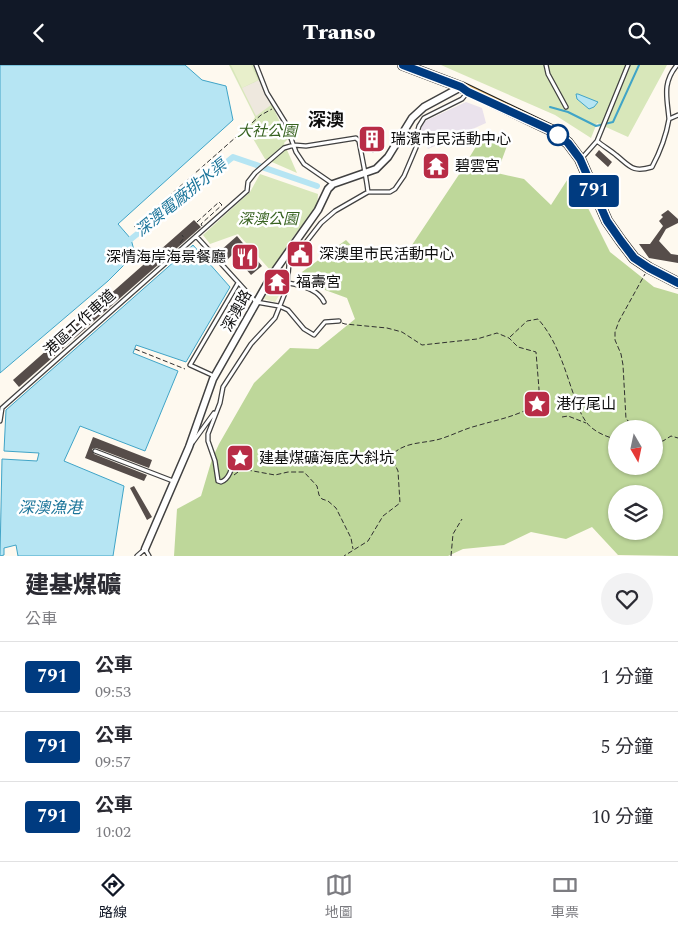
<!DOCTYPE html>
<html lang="zh-TW">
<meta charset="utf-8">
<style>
body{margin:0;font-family:Spectral,"Noto Sans TC",serif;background:#f2f2f3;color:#2b2b33;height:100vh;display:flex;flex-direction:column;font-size:19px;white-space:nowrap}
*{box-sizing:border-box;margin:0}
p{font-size:16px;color:#7c7c81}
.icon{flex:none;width:28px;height:28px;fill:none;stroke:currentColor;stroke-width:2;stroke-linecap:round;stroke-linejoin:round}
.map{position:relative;height:491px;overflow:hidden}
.panel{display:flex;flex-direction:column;background:#fff;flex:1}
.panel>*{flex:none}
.badge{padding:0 10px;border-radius:4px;font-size:18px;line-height:32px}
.needle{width:32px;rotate:171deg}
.buttons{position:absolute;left:608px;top:355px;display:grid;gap:10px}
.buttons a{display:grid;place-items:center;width:55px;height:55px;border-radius:50%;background:#fff;box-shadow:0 1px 4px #0004;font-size:25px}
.map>.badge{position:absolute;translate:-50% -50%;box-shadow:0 0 0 2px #fff}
.round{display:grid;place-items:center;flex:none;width:52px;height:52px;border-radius:26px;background:#f2f2f3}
.head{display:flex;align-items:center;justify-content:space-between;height:85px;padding:0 25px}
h1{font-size:24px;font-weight:800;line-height:38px}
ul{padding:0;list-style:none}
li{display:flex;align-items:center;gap:15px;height:70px;padding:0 25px;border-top:1px solid #e1e1e2}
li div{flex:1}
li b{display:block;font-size:19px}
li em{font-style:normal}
li .badge{min-width:55px;font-weight:700;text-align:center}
header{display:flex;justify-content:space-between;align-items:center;height:65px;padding:0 25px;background:#111827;color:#fff;font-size:22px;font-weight:800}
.tabs{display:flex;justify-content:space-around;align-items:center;height:70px;border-top:1px solid #e1e1e2;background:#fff;font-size:14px;color:#7c7c81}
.tabs a{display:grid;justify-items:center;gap:2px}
.tabs .active{color:#111827}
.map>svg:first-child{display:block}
</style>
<header><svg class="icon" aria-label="back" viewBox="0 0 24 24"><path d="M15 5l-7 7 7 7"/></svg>Transo<svg class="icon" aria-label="search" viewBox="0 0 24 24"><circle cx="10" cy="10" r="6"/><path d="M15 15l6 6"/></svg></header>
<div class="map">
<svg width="678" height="491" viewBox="0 0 678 491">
<rect width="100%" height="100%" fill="#fef9ef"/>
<!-- industrial -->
<path fill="#eae2ec" d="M466 37 482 43 486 58 428 84 422 74 421 62 425 56Z"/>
<!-- green -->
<path fill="#d8e7ba" d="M229 0H253L288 74 284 78 297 108 265 94 248 65 255 52Z
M441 0H667L628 72 597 58 591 73 555 50Z
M260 109 318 129 317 142 293 172 271 206 238 169 210 179 203 170 250 127Z"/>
<!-- forest -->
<path fill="#bed79a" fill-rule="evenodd" d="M511 70 497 108 524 114 551 140 571 109 610 187 654 222 678 229V491L618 490 592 462 566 474 531 467 504 480 463 484 448 491H174L177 444 201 431 212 394 219 379 254 318 290 283 318 284 355 254 347 233 306 218 302 207 346 175 368 198 412 180 458 111 480 75ZM616 364H654V401H616ZM616 429H654V466H616Z"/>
<!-- pitch -->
<path fill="#e8efcb" d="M231 0H251L258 15 242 23Z
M270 221 282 226 275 237 264 234Z"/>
<!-- plaza -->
<path fill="#eee8de" d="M259 15 271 40 256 51 242 23Z"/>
<!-- water -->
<path fill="#b6e5f3" stroke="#40a4c7" d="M0 0H185L202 15 226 21 233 55 118 159 131 174 135 189 108 216 0 308Z
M576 29H578L598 37 594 42 589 44 577 34Z
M193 180 230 222 186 297 136 280 133 288 178 306 145 386 80 361 64 396 124 421 113 491H18L16 480 4 483V490L0 491 2 394 37 396 39 388 4 386 6 345Z"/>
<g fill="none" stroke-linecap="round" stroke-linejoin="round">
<!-- stream -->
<path stroke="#40a4c7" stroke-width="2" d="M550 42 568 47 596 61 613 57 639 0"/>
<!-- canal -->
<path stroke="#b6e5f3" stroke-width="6" d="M131 174 233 92 317 121"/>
</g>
<!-- building -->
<path fill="#564d4a" d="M371 69 381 79 373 88 364 79Z
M599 85 612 97 608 102 595 90Z
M668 145 678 154V158L666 164 659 176 671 189 678 190V198L649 193 639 179H650L663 161 659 156 663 152 661 150Z
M194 155 201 162 19 322 13 315Z
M237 171 262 201 251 210 233 189 227 195 220 186Z
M93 372 152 395 149 403 96 383 92 384 94 389 147 410 144 416 85 393Z
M134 421 152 452 147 455 130 423Z"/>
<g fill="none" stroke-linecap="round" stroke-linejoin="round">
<!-- lane casing -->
<g stroke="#414141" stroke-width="5.5">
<path id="lane" d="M256 0 267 28 285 57 296 87 304 99 333 119
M546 0 548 9 566 42
M669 54 678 50
M404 67 416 71
M597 76C603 81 610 85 616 90 630 101 632 108 652 102 660 87 666 72 669 54 667 32 662 18 677 0
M582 93 597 76 628 0
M196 171 256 237 279 241 288 245 304 264 314 270 325 257 339 256
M288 218C301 220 318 224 324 237
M214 311 190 300 238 218
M0 356 2 343 247 126 248 117 255 108 284 83 294 80 306 81 356 73 359 76C362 93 366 110 368 127
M193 377 214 348
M95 386 173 416
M234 393C232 402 230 414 221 417L218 416 215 396 208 376V369L220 338 223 322 251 279 275 253 287 223 289 199 321 158 335 146 368 127H390L395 124 404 111 418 78 416 71 419 61 424 53 462 34 467 28
M137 491 145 484 149 491"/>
</g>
<!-- street casing -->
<g stroke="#414141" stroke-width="9">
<path id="street" d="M145 484 189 382 213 314 272 210 318 145 328 124 333 119 376 104 388 92 412 53 424 42 461 22"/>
</g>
<!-- primary casing -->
<g stroke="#1f1f1f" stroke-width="12">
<path id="primary" d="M403 0 461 22 553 66 568 78 580 94 607 156 621 176 634 193 649 203 678 218"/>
</g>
<!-- path -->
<path stroke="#303030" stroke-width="1" stroke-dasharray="5 2.5" stroke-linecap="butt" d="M197 157 219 137 222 140 201 159 202 161
M134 162 261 50 272 44
M180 178 184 173 182 170
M342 258 345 259 387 263 402 267 422 280 477 274 497 268 509 273 518 282 536 287 539 324 538 339C515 352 500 354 476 361 464 364 453 370 440 374 423 379 404 376 391 391L398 406 400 438 383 451 368 476 344 491
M510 272 527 256 538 254C555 273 563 298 571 322 575 333 579 348 587 358 593 366 606 372 616 374
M72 275 71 274 65 279 64 278 85 259 84 258
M135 284 185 304
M562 352 568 351 586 358
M634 364V361L626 354 623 300 621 289 615 275V267L619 256 645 209
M654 378 663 376 671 371 678 373
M234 410 242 404 275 410 288 407H304L317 421 319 430 322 434 328 436 336 443 351 473 353 484
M451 491 453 469 462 454"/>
<!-- lane -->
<use href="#lane" stroke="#fff" stroke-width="3"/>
<!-- street -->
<use href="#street" stroke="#fff" stroke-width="6"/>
<!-- primary -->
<use href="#primary" stroke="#f2be6b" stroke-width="10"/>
</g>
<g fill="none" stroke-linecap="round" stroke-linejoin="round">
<!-- line casing -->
<g stroke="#fff" stroke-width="11">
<path id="line" d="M403 0 461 22 468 27 553 66 568 78 580 94 607 156 621 176 634 193 649 203 678 218"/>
</g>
<!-- line -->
<use href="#line" stroke="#003b80" stroke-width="8"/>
</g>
<!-- icons -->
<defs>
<g id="building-square" transform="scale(1.4375)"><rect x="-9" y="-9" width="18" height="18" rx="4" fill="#b82c46" stroke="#fff"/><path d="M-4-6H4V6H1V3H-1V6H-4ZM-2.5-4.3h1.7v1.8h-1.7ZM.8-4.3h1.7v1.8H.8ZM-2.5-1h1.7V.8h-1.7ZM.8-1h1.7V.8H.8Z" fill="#fff"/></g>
<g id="temple-square" transform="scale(1.4375)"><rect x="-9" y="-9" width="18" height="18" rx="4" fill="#b82c46" stroke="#fff"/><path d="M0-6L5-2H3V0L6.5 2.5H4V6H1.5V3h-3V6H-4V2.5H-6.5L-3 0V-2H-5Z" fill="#fff"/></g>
<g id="civic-square" transform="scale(1.4375)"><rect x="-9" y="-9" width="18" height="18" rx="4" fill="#b82c46" stroke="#fff"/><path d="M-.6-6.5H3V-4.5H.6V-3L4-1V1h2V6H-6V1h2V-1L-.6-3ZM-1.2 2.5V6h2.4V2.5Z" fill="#fff"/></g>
<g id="restaurant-square" transform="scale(1.4375)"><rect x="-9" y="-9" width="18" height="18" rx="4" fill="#b82c46" stroke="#fff"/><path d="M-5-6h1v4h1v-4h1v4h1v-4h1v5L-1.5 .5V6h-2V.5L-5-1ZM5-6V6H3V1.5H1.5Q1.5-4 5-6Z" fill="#fff"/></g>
<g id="sight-square" transform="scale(1.4375)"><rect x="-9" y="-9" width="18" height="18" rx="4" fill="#b82c46" stroke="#fff"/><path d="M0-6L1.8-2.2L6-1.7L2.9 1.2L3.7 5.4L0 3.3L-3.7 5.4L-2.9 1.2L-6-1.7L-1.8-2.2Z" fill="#fff"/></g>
</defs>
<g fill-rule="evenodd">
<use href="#building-square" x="372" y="74"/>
<use href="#temple-square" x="436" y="101"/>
<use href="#civic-square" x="300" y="189"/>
<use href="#restaurant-square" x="245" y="192"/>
<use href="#temple-square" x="277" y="217"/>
<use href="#sight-square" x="537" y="339"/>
<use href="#sight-square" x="240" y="393"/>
</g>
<!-- markers -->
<circle fill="#fff" stroke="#003b80" stroke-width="2.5" cx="558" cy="70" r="10"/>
<g text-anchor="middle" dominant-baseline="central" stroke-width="5" stroke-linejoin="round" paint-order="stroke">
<!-- park labels -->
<g font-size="15" font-style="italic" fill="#386321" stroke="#fff">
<text x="267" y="66">大社公園</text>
<text x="268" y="154">深澳公園</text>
</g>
<!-- poi labels -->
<g font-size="15" fill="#0e0e0e" stroke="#fff" text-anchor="start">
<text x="391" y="74">瑞濱市民活動中心</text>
<text x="455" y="101">碧雲宮</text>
<text x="319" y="189">深澳里市民活動中心</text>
<text x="226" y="192" text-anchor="end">深情海岸海景餐廳</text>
<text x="296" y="217">福壽宮</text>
<text x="556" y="339">港仔尾山</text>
<text x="259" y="393">建基煤礦海底大斜坑</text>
</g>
<!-- street labels -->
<g font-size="15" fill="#0e0e0e" stroke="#fff">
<text transform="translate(237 246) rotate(-61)">深澳路</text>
<text transform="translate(80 258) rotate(-42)">港區工作車道</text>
</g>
<!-- water labels -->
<g font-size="16" font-style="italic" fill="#1c759a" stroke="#fff">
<text transform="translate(181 133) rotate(-39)">深澳電廠排水渠</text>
<text x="50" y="443">深澳漁港</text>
</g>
<!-- quarter labels -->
<g font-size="18" font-weight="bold" fill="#0e0e0e" stroke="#fff">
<text x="326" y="55">深澳</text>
</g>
</g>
</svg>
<div class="buttons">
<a><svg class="needle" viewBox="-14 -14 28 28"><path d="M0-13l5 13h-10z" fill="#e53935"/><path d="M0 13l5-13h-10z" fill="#7c7c81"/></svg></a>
<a><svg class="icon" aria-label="layers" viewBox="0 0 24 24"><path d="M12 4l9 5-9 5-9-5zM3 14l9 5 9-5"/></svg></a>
</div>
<b class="badge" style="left:594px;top:126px;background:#003b80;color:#fff">791</b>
</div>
<section class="panel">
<div class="head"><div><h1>建基煤礦</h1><p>公車</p></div><a class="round"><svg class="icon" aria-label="heart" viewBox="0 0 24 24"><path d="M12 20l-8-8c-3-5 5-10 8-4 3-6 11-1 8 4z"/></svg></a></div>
<ul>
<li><span class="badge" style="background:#003b80;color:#fff">791</span><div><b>公車</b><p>09:53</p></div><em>1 分鐘</em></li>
<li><span class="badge" style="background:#003b80;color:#fff">791</span><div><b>公車</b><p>09:57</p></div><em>5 分鐘</em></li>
<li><span class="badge" style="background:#003b80;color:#fff">791</span><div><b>公車</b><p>10:02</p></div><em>10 分鐘</em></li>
</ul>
</section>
<nav class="tabs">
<a class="active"><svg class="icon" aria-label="directions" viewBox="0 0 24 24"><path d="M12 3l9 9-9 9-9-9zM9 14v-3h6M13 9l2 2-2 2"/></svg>路線</a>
<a><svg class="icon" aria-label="map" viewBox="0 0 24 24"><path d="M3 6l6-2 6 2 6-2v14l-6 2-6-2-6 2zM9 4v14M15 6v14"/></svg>地圖</a>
<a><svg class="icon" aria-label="tickets" viewBox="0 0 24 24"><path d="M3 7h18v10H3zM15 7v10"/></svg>車票</a>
</nav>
